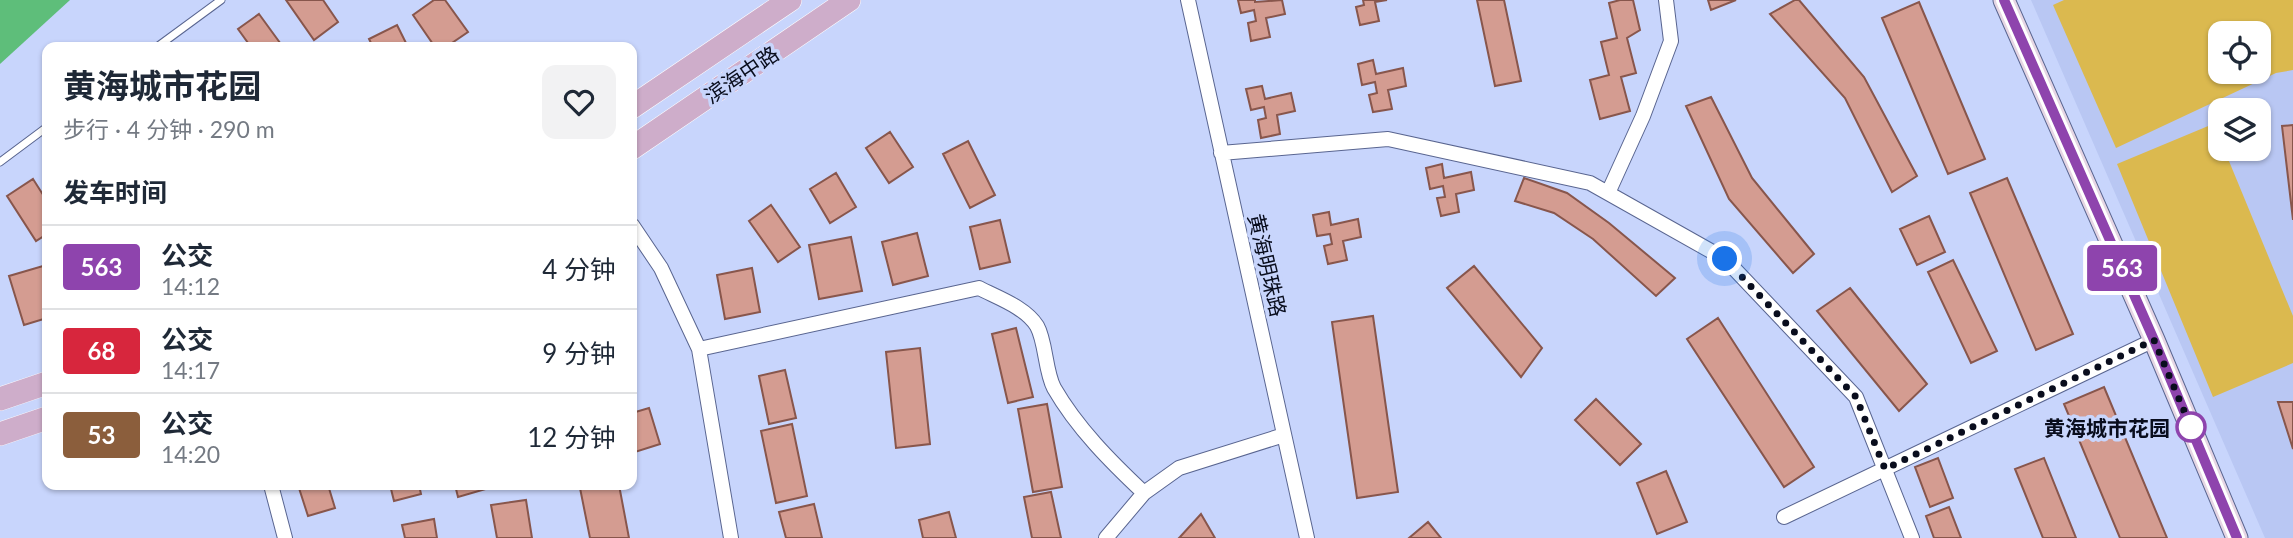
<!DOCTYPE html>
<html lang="zh">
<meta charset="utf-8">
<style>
body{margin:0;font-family:Lato,"Noto Sans SC",sans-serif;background:#f2f2f3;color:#1f2937;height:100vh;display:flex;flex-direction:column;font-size:26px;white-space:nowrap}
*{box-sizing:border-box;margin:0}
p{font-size:23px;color:#747a83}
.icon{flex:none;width:38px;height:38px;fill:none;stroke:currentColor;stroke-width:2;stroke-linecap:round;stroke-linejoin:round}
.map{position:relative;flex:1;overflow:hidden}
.details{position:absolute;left:42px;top:42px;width:595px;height:448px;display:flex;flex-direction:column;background:#fff;border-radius:14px;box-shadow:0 2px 5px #0004}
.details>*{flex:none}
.badge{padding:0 14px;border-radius:5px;font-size:24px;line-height:46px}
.buttons{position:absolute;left:2208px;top:21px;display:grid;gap:14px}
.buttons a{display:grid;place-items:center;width:63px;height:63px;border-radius:14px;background:#fff;box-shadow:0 2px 5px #0004;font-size:35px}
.you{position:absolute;width:35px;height:35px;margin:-18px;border:5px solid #fff;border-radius:50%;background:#1a73e8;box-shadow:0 0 0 10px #1a73e833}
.map>.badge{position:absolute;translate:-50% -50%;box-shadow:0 0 0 4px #fff}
h2{padding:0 21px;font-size:26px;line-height:63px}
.round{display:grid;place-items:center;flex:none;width:74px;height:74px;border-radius:14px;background:#f2f2f3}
.head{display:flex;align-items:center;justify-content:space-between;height:119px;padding:0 21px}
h1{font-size:33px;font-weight:700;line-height:52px}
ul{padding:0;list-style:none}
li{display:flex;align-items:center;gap:21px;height:84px;padding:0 21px;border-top:2px solid #e0e1e3}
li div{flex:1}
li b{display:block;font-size:26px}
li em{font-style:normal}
li .badge{min-width:77px;font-weight:700;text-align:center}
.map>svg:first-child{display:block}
</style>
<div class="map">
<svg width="2293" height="538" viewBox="0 0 2293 538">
<rect width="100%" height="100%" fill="#c8d5fc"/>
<!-- built -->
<path fill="#b9c7f3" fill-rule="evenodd" d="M2031 0H2293V538H2265ZM2221 33H2259V72H2221ZM2221 110H2259V149H2221Z"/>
<!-- green -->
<path fill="#dbb94f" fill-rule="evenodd" d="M2064 0H2293V70L2276 73 2116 148 2053 5ZM2221 33H2259V72H2221Z
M2213 124 2221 141V149H2224L2293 316V363L2213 397 2117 164Z"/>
<!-- water -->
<path fill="#5ebe7a" d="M0 0H70L0 64Z"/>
<!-- building -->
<path fill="#d49c91" stroke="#88564c" stroke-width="2" d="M286 0H323L338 22 314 40Z
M434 0H445L468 32 446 47H435L413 15Z
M1238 0H1255V2L1282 0 1285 14 1266 18 1270 37 1251 41 1248 23 1256 21 1254 10 1241 13Z
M1363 0H1387L1375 2 1379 21 1360 25 1356 7 1364 5Z
M1477 0H1504L1521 81 1495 86Z
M1620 0H1633L1640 30 1627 38 1636 73 1621 77 1630 111 1600 119 1590 80 1609 75 1601 42 1617 38 1609 3Z
M1708 0H1736L1711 10Z
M1795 0H1799L1864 77 1917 176 1892 192 1845 98 1770 14Z
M1919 2 1985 159 1948 174 1882 18Z
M259 14 283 47H251L238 29Z
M397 25 408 47H373L369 39Z
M1373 60 1376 74 1403 68 1406 86 1388 90 1392 109 1373 112 1369 95 1377 93 1375 82 1362 85 1358 64Z
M1262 86 1265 99 1291 93 1295 111 1277 115 1280 134 1261 138 1258 120 1266 118 1264 107 1251 110 1246 89Z
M1711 97 1752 178 1814 254 1793 273 1729 199 1686 106Z
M2293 125V220L2282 126Z
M890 132 913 167 889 183 866 148Z
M968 141 995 195 970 208 943 154Z
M1442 164 1444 178 1471 172 1474 190 1456 194 1459 212 1441 216 1437 198 1445 197 1443 186 1430 189 1426 168Z
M836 173 856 207 830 223 810 189Z
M1524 178 1567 193 1609 223 1675 278 1656 296 1593 239 1554 213 1515 201Z
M2007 178 2073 334 2036 350 1970 193Z
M33 179 47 201V234L36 241 7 196Z
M771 205 800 247 778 262 749 221Z
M1329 212 1331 225 1358 219 1361 237 1343 241 1347 260 1328 264 1324 246 1332 244 1330 234 1317 236 1313 215Z
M1929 216 1945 252 1917 265 1900 229Z
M1000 220 1010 262 980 269 970 227Z
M917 233 928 276 893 285 882 242Z
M851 237 862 291 819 299 809 245Z
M1953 260 1997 351 1971 363 1928 272Z
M43 266 47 281V318L24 325 9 276Z
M1474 266 1542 348 1521 377 1447 288Z
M752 268 760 312 725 319 717 275Z
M1850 288 1927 384 1899 411 1817 311Z
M1373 316 1398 492 1357 498 1332 322Z
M1718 318 1814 467 1784 487 1687 339Z
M1016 328 1033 397 1008 403 992 334Z
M920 348 930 444 896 448 886 352Z
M785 370 796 418 769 424 759 376Z
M2104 387 2167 538H2120L2064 404Z
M1596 399 1641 444 1620 465 1575 420Z
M2278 402H2293V449Z
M1047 404 1062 487 1033 492 1018 409Z
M649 408 660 444 632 453V413Z
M792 424 807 496 776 503 761 431Z
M1938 458 1953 498 1930 507 1915 467Z
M2044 458 2076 538H2043L2015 469Z
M1666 471 1687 522 1657 534 1637 483Z
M298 485H328L335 508 308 516Z
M390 485H419L421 494 394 501Z
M455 485H496V486L458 497Z
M599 485H619L629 538H590L580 488Z
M1051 492 1061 538H1032L1024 497Z
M526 500 532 538H497L491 505Z
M814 504 822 538H786L779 512Z
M1949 507 1961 538H1934L1926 516Z
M949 512 956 538H923L919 520Z
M1201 514 1215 538H1179L1180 537Z
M434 519 437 538H405L402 525Z
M1428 522 1441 538H1409Z"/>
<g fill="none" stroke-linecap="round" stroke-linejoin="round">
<!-- service casing -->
<g stroke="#596590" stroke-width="9">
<path id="service" d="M157 47 221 0
M0 162 47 127"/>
</g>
<!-- minor casing -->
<g stroke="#596590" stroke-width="16">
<path id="minor" d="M1188 0 1307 538
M1221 153 1388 139 1590 183 1725 259 1856 397 1912 538
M1608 193 1643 116 1671 41 1666 0
M632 225 661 268 699 349 731 538
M699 349 979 288C998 298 1025 307 1037 326 1046 342 1045 371 1054 388 1077 428 1111 462 1144 493
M271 485 285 538
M1784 517 2154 340
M1106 538 1144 493 1179 468 1284 435"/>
</g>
<!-- secondary casing -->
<g stroke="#596590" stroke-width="23">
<path id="secondary" d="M2004 0 2154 340 2237 538"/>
</g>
<!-- primary casing -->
<g stroke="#fff" stroke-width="24">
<path id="primary" d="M632 107 790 0
M632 148 849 0
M0 399 47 383
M0 434 47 418"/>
</g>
<!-- service -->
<use href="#service" stroke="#fff" stroke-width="7"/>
<!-- minor -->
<use href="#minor" stroke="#fff" stroke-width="14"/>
<!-- secondary -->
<use href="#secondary" stroke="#e6d6e4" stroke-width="21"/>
<!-- primary -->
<use href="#primary" stroke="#ceadca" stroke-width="23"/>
</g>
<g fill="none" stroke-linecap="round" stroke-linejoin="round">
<!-- line casing -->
<g stroke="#fff" stroke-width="16">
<path id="line" d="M2004 0 2154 340 2237 538"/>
</g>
<!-- line -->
<use href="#line" stroke="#8e44ad" stroke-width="10"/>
<!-- walk -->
<path stroke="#090d1d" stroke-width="7" stroke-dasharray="0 12.6" d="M1725 259 1856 397 1885 469 2154 340 2196 439 2191 427"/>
</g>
<!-- markers -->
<circle fill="#fff" stroke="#8e44ad" stroke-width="3.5" cx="2191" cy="427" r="14"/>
<g text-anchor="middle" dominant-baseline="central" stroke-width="7" stroke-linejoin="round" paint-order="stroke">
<!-- street labels -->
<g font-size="21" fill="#090d1d" stroke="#c8d5fc">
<text transform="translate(741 74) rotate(-34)">滨海中路</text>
<text transform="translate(1268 265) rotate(77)">黄海明珠路</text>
</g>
<!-- stop labels -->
<g font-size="21" font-weight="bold" fill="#090d1d" stroke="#c8d5fc" text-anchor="end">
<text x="2170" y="427">黄海城市花园</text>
</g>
</g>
</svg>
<div class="buttons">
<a><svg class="icon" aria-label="locate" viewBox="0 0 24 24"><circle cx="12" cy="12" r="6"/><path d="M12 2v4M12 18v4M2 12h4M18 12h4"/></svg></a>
<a><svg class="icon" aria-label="layers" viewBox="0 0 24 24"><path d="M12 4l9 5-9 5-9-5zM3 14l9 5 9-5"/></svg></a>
</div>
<div class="you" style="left:1725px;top:259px"></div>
<b class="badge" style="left:2122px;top:268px;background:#8e44ad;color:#fff">563</b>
<section class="details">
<div class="head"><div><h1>黄海城市花园</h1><p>步行 · 4 分钟 · 290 m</p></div><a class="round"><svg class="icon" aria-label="heart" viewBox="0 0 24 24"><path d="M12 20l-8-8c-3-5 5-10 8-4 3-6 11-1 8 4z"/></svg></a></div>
<h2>发车时间</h2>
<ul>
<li><span class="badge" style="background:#8e44ad;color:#fff">563</span><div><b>公交</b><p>14:12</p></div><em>4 分钟</em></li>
<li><span class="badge" style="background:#d7263d;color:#fff">68</span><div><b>公交</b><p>14:17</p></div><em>9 分钟</em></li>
<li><span class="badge" style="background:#8b5e3c;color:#fff">53</span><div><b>公交</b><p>14:20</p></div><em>12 分钟</em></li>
</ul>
</section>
</div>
